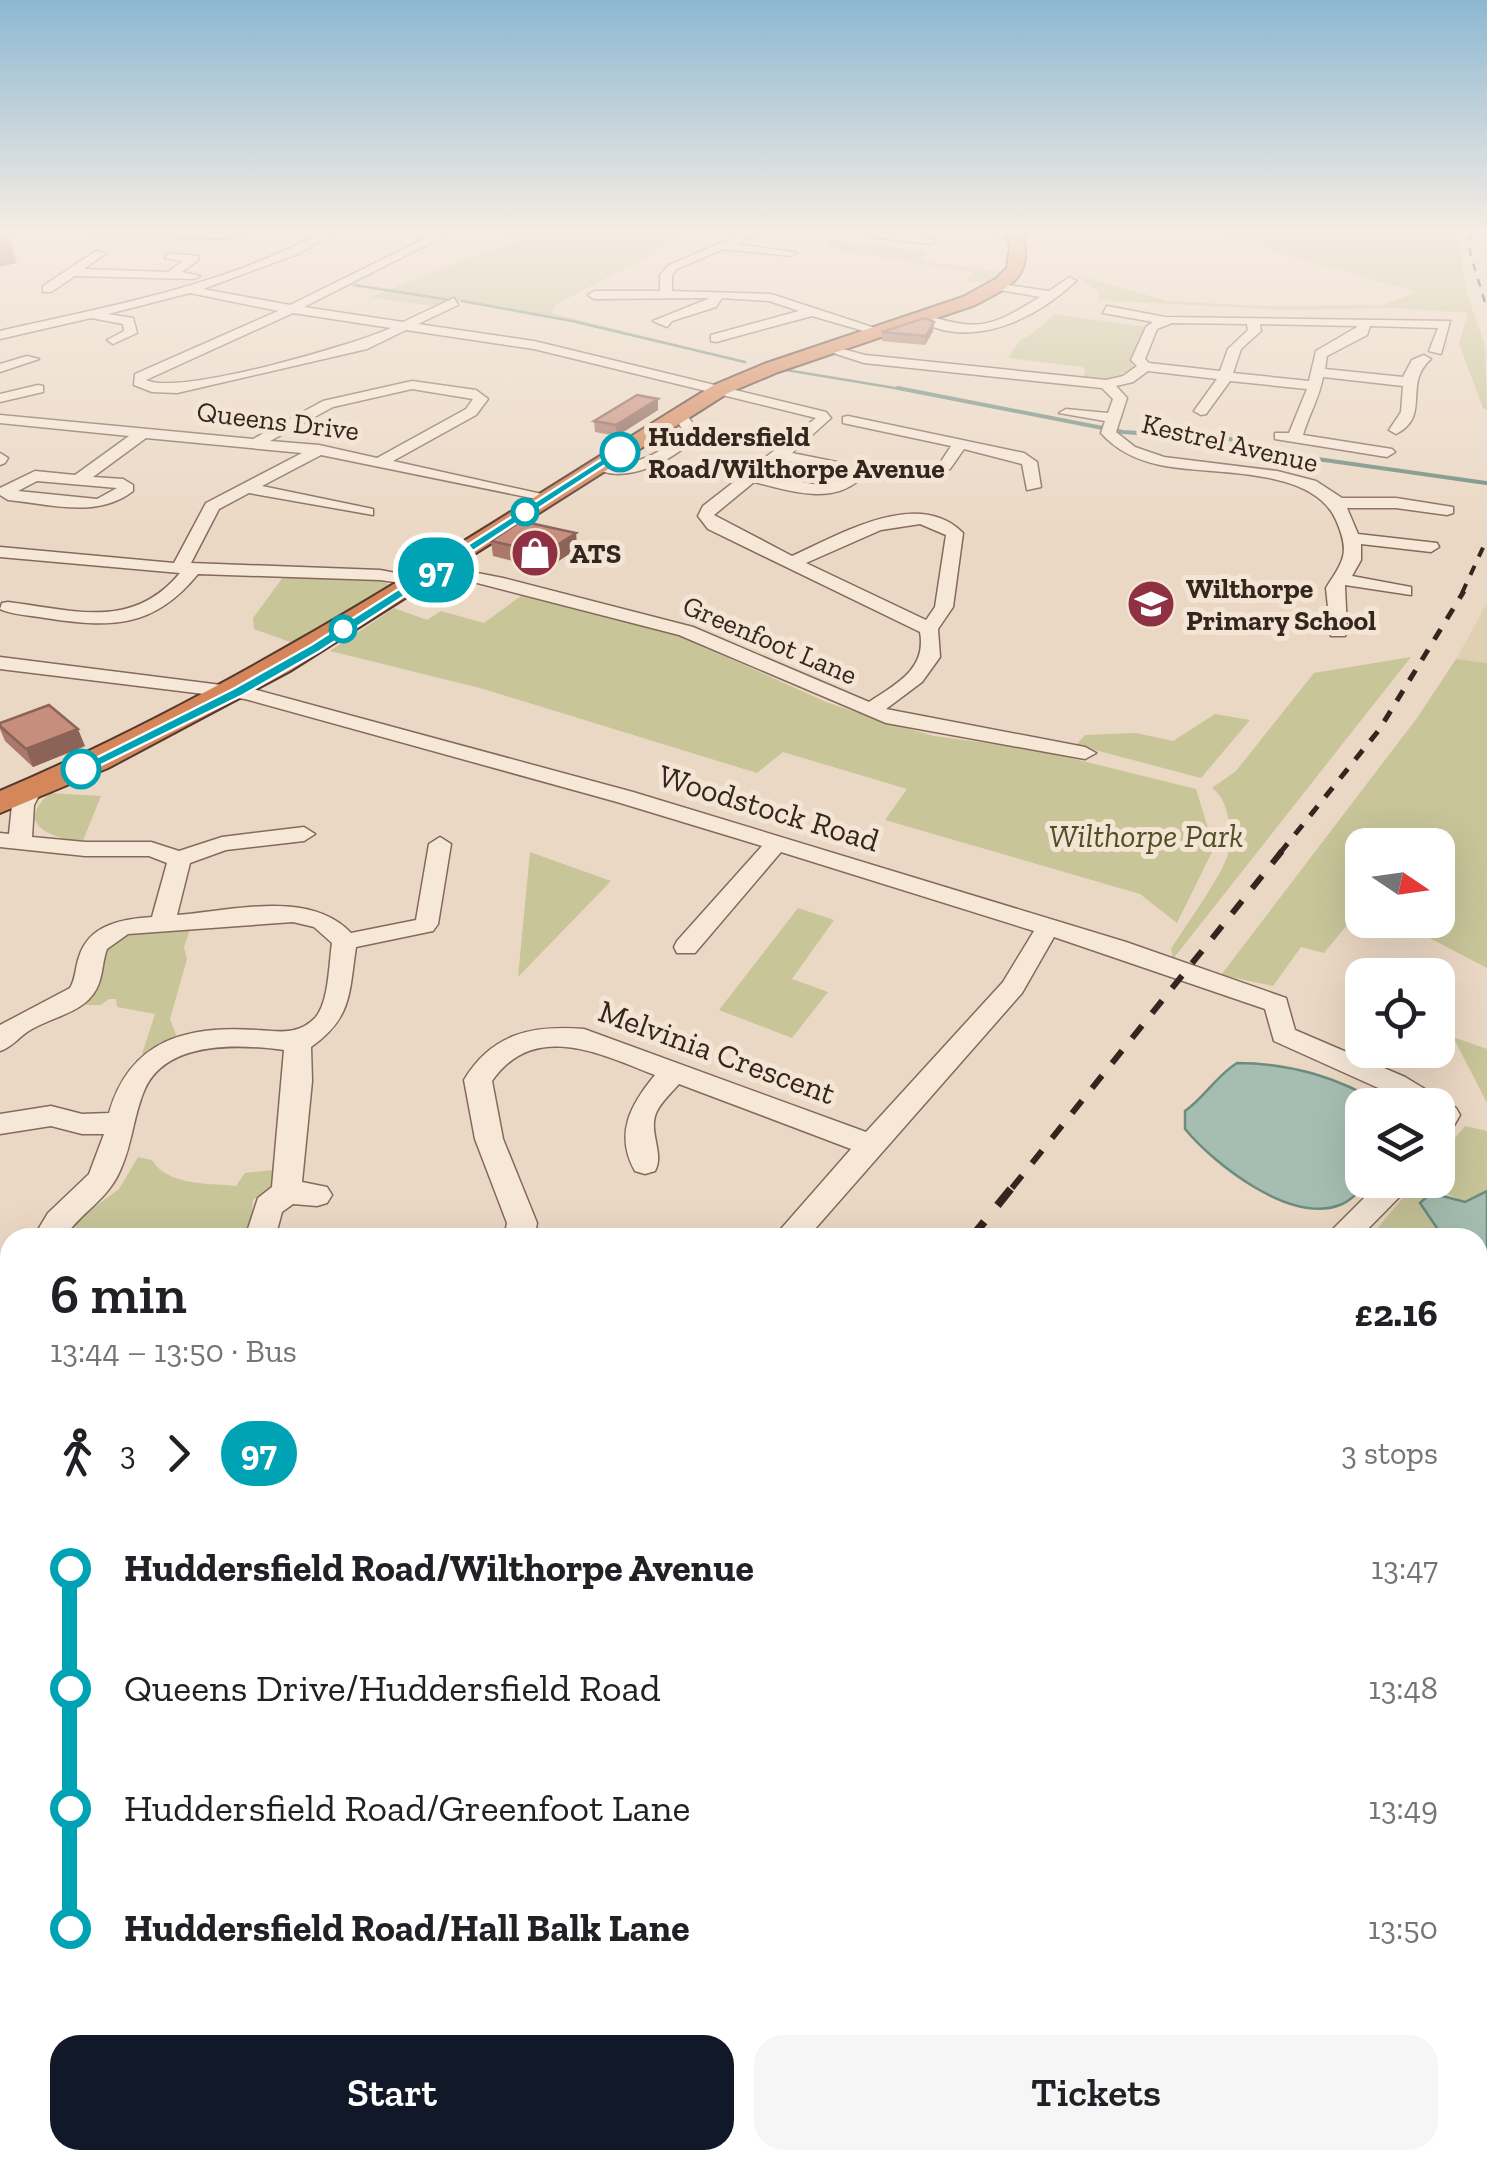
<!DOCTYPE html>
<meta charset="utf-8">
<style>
body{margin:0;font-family:"Zilla Slab",serif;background:#f6f6f6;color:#202124;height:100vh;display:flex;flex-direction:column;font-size:38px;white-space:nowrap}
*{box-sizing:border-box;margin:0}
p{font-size:32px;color:#757577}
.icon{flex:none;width:55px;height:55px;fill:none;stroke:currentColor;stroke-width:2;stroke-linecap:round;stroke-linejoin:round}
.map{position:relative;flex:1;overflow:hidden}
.details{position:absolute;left:0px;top:1228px;width:1488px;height:942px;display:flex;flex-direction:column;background:#fff;border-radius:30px 30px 0 0;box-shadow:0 10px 40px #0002}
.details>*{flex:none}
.badge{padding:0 20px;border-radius:32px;font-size:35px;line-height:65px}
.needle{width:65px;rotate:103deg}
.tools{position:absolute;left:1345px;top:828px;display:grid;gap:20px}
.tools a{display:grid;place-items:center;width:110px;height:110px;border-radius:20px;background:#fff;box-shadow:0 10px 40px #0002;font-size:50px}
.map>.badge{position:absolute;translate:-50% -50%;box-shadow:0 0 0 5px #fff}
.legs{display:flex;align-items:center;gap:15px;height:110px;padding:0 50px;font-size:32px}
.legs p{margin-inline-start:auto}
.summary{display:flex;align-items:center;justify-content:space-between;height:170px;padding:0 50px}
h1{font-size:55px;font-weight:600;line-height:75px}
.cta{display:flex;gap:20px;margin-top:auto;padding:20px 50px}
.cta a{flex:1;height:115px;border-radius:30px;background:#111827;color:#fff;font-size:40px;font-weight:600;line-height:115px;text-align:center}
.cta a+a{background:#f6f6f6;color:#202124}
ul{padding:0 50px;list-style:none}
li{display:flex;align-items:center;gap:35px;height:120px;font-size:38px}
li i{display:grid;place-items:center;width:15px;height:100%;margin:0 12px;background:currentColor}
li i::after{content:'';width:25px;height:25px;margin:-12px;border:8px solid;border-radius:50%;background:#fff}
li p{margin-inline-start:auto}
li:first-child i{background:linear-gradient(#0000 50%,currentColor 0)}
li:last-child i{background:linear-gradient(currentColor 50%,#0000 0)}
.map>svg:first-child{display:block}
</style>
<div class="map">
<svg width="1487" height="2169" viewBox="0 0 1487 2169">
<rect width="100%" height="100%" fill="#ebd8c4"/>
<!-- farmland -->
<path fill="#e0d0b2" d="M1487 603V663L1456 659 1459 654Z"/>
<!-- green -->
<path fill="#c8c599" d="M538 232 741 234 684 237 555 305 552 313 748 362 577 322 461 301 431 306 370 297Z
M1207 232H1457L1467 294 1485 346 1487 410 1483 408 1459 344 1468 313 1395 308 1285 310 1099 300V292L1076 275 1168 301 1263 306 1383 305 1417 292Z
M835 239 927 252 920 261 1005 272 987 282 966 281 973 272 830 249 827 244Z
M1054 314 1145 327 1131 361 1134 368C1116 377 1104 382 1082 380L1086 370 1082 367 1008 358 1021 339C1031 337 1046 322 1054 314Z
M786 458 839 469 849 478 821 487 764 477Z
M283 577 381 581 393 586 296 644 254 629 253 618Z
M525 593 676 634 826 702 888 723 934 736 1038 750 1196 789 1214 848 1177 923 1140 894 885 820 907 789 783 752 757 773 480 688 330 651 394 608 427 620 441 611 484 623Z
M1411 657 1173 959 1171 949C1184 928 1223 874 1228 854 1233 835 1229 799 1212 788L1236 771 1314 673Z
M1456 659 1487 663V968L1395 920H1438V845H1362V907L1324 953 1301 947 1273 986 1221 975 1417 718Z
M1215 714 1250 720 1201 778 1076 745 1085 735 1136 733 1173 741Z
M50 793 101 796 82 843C52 837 13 826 50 793Z
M530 852 611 881 518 977Z
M798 908 834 920 792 979 828 992 792 1038 719 1010Z
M153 928 190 930 184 947 187 959 170 1019 178 1040 162 1053 142 1054 155 1014 117 1007 116 999H109L101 1005H83L99 987 96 986V961L117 937Z
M1453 1037 1487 1049V1103Z
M1465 1126 1487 1131V1191L1465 1202 1447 1194 1421 1203 1443 1237 1369 1238 1418 1180H1438V1158Z
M138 1157 152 1160C167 1186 209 1183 236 1186L245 1173 273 1170 274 1184 253 1200 250 1237 72 1238 78 1219 119 1189Z
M1478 1270 1487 1276V2169H0V2054L10 2049V2160H1478Z"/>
<!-- water -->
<path fill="#a6beb2" stroke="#6d8c7e" stroke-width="2.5" d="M1237 1063C1288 1063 1340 1077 1382 1105H1362V1180H1370C1363 1188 1351 1201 1340 1205 1290 1224 1214 1164 1185 1129V1111C1205 1097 1216 1076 1237 1063Z
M1487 1191V1276L1478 1270V1238L1443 1237 1420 1203 1431 1193 1465 1202Z"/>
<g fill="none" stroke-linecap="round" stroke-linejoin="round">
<!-- stream-far1 -->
<path stroke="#6d8c7e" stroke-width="2.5" d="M354 285 450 300
M462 301 572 321 745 362
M786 370 913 391"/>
<!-- stream -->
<path stroke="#6d8c7e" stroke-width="4" d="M898 388 1123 432 1230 439 1275 453 1486 483"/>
<!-- minor casing -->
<g stroke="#84695c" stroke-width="3">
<path id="minor" d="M56 232 226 233 251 232 226 239Z
M322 232H335L300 253 203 289 290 305 438 232H452L304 307 403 322 454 298 458 305 418 324 534 341 826 412 831 418 792 453 847 464 860 479C831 506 788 490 754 482L714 515 792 556C839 535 918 487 963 533L953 607 938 629 940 657 922 682 886 709 1085 747 1096 753 1085 759 886 723 679 635 427 570 436 565 503 578 693 627 869 702C896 684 927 669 920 632L708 529 698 516 703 506 816 418 534 349 406 330 367 349 177 393 152 392 134 385 135 374 278 311 190 293 108 314 133 318 137 333 113 344 107 340 124 331 123 324 91 318 0 339V331C112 305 221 287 322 232ZM293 313 391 328C353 345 180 396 146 380ZM783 460 837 471 843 478 818 485 764 475ZM920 524 946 535 935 607 926 620 806 563 881 530Z
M495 232H523L524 234 519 237Z
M747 232H761L736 244 797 253 791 256 724 249 677 269 672 275V291L771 294 881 330V336L812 316 716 342 711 341V335L799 311 769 301 722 298 716 307 672 321 667 327 653 321 710 298 594 299 588 295 594 291H660V275L669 265Z
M868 232 930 238 935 241 930 244 872 237Z
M989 232H1006V233L1001 236Z
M96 251 106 253 84 269 168 272 183 261 165 258 169 253 198 256V260L182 272 200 276 194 279 75 276 51 292H43V286Z
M1070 277 1076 281C1035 320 968 352 915 318L921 314C979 331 988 329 1040 297L994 289V283L1049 291Z
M1107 306 1165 317 1450 321 1441 354 1429 351 1438 328 1370 326 1367 335 1327 356 1325 369 1403 377 1412 360 1424 355 1431 359C1402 384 1432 416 1396 434L1389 430 1401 412 1403 386 1323 377C1319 399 1309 414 1303 435L1392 449 1395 452 1387 457 1275 439V433H1289L1307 389 1230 381 1206 414 1201 415 1194 411 1217 379 1148 371 1133 382 1116 386 1127 398 1116 432 1135 447 1164 457 1277 471 1316 481 1342 498H1396L1453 507V513L1447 515 1396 508H1347L1358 534 1437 543 1439 547 1431 552 1361 544V560L1352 576 1411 587V595L1345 585 1347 632 1345 636H1331L1326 588C1343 561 1351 554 1336 520 1312 465 1211 476 1160 465 1137 460 1117 451 1101 433L1105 421 1059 413 1066 409 1108 413 1113 399 1102 388 864 363 821 349 828 345 865 355 1106 380 1123 376 1137 366 1131 360 1146 327 1153 322 1103 313ZM1172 323 1247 324 1248 330 1228 349 1220 371 1149 363 1145 359 1157 329ZM1260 324 1356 326 1357 327 1316 351 1309 381 1233 373 1241 349 1261 331Z
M27 356 39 359 0 372V364Z
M412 381 476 390 488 399 476 415 393 461 551 496V502L321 455 262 486 373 509V515L249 493 219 509 191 563 380 570 422 578V586L380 580 198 574C153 629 111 628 45 618 30 615 12 615 0 609L2 603 8 602C73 610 132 631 180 573L0 557V547L174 563 206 503 302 453 146 438 93 477 123 479 133 485V491C97 519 50 504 8 500L0 495V488L35 471 75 475 129 436 0 423V415L253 439 323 401ZM412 389 473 399 466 409 377 458 319 445 270 441 333 407ZM37 481 117 488 97 499 18 491Z
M38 385 43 386V392L0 402V394Z
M672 414 689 418 700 434C676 459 624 488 591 466 603 459 618 466 632 462 652 458 669 445 685 433L679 424 665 418Z
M848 416 1024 453 1037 462 1041 487 1027 490 1022 464 964 449 950 469 923 473V467L940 463 951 446 843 423V417Z
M0 453 8 458 5 463 0 465Z
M0 657 253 689 633 792 1126 942 1286 998 1295 1030 1405 1077 1456 1108 1460 1115 1448 1136 1438 1139V1105H1408L1385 1091 1274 1041 1265 1009 1054 937 1022 993 807 1238H773L851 1149 679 1084C672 1092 662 1101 657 1111 647 1131 665 1153 655 1171L645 1174 635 1171C614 1134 631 1104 655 1075 601 1054 534 1020 492 1081L503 1139 537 1223 534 1238H504L507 1223 475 1139 464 1080C492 1033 533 1025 584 1029L866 1132 1003 982 1034 931 781 852 695 953H677L674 947 677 941 762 846 617 802 245 699 0 669Z
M31 783 42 790 34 805 32 837 85 842H151L179 851 222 837 304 827 315 834 304 841 226 850 190 863 177 915C231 911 310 889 351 933L416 920 429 844 440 837 451 844 438 924 433 931 356 947C349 994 352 1018 311 1047L312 1081 302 1182 327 1187 332 1195 327 1203 317 1206 293 1204 282 1212 275 1238H245L258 1198 272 1187 284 1050C239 1044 165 1040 144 1091 133 1117 132 1147 119 1173 106 1201 80 1213 64 1238H33L48 1213 89 1174 104 1134H82L51 1126 0 1134V1114L51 1106 82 1114 109 1113C130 1040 186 1025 257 1030 279 1031 297 1036 315 1018 329 1003 329 963 332 943L314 927 293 922 128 934 107 949C103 960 103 970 100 980 91 1012 56 1015 32 1029 19 1036 13 1047 0 1051V1025L70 988C76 978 75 968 79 957 89 924 123 919 152 917L167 863 149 856H85L0 847V833L9 834 12 805 23 785Z
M1382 1180H1416L1359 1238H1324Z
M10 1286V1314L0 1317V1289Z
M10 1813V1855L0 1856V1814Z"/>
</g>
<!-- highway casing -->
<g stroke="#533930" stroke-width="4">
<path id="highway" d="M1006 232H1022C1034 277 1011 286 975 305L778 372 728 393 290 671 108 768 0 813V791C254 683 480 529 714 385L764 364 963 297 996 279 1007 268 1010 247Z"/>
</g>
<!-- minor -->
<use href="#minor" fill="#f6e7d7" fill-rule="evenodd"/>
<!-- highway -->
<use href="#highway" fill="#d5875b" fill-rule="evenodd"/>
<!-- rail-far5 -->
<path stroke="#35251f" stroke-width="2.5" stroke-dasharray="8 8" stroke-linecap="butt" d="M1470 232V253L1487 309"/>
<!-- rail-far4 -->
<path stroke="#35251f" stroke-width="4" stroke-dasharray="10 10" stroke-linecap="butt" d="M1462 593 1487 539"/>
<!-- rail-far3 -->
<path stroke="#35251f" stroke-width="5" stroke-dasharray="12 12" stroke-linecap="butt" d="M1280 853 1379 730 1464 591"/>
<!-- rail-far2 -->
<path stroke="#35251f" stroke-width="6" stroke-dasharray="16 16" stroke-linecap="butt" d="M1012 1188 1282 851"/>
<!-- rail-far1 -->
<path stroke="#35251f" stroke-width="8" stroke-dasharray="21 21" stroke-linecap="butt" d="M971 1238 1014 1185"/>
<!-- rail -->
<path stroke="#35251f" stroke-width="10" stroke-dasharray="28 28" stroke-linecap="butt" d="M0 1999 10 1993
M0 2023 10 2017"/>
</g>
<!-- wall -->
<path fill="#ab796c" d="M933 331 925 345 882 341V332Z
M658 399V410L617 436 595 432 594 421Z
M576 533 577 549 546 569 493 556 491 541Z
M0 723 85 746 33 767 5 741 0 729Z"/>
<!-- shaded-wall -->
<path fill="#8b6358" d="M10 240 17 263 0 267V243Z
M934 322 933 331 925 345 926 336Z
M658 399V410L617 436 616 425Z
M576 533 577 549 546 569 545 553Z
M78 729 85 746 33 767 26 749Z"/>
<!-- building -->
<path fill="#c78d7d" stroke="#8b6358" stroke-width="2.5" d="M0 236 10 240 0 243Z
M925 318 934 322 926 336 882 332Z
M637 395 658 399 616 425 594 421Z
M521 521 576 533 545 553 491 541Z
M49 705 78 729 26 749 0 726V723Z"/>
<!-- sky -->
<linearGradient id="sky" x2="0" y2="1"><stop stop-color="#8db8d2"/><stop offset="0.43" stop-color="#f6ede4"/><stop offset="1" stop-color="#f6ede4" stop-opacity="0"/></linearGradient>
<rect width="1487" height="536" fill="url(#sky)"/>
<!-- line-1 -->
<path fill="#00a3b4" stroke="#fff" stroke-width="2.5" d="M616 450 625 452 320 651 243 695 87 772 74 769 233 689 311 645Z"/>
<!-- icons -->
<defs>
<g id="shop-disc" transform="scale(2.5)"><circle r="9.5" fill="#8f3043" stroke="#f3e4d3"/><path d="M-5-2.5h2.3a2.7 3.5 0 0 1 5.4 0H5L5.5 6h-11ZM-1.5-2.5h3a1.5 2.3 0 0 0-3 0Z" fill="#fff"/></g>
<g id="school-disc" transform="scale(2.5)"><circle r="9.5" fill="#8f3043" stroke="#f3e4d3"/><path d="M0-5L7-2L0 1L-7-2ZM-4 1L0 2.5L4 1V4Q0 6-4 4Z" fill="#fff"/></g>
</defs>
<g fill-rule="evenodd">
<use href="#shop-disc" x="535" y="553"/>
<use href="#school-disc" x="1151" y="604"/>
</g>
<!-- markers -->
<g fill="#fff" stroke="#00a3b4" stroke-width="5">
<circle cx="620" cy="452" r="18"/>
<circle cx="525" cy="512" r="12"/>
<circle cx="343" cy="629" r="12"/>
<circle cx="81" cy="769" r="18"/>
</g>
<g text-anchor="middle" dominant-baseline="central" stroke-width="10" stroke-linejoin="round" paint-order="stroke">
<!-- far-street labels -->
<g font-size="28" fill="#35251f" stroke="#f3e4d3">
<text transform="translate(278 421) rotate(7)">Queens Drive</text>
<text transform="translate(1230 443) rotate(13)">Kestrel Avenue</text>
<text transform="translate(770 640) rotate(23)">Greenfoot Lane</text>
</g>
<!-- far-stop labels -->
<g font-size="28" font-weight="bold" fill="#35251f" stroke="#f3e4d3" text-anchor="start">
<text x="648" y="436">Huddersfield<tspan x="648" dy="32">Road/Wilthorpe Avenue</tspan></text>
</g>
<!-- far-poi labels -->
<g font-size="28" font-weight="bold" fill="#35251f" stroke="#f3e4d3" text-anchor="start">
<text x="570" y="553">ATS</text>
<text x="1186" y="588">Wilthorpe<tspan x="1186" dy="32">Primary School</tspan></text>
</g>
<!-- street labels -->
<g font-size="32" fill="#35251f" stroke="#f3e4d3">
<text transform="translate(769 808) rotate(17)">Woodstock Road</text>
<text transform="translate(717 1052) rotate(20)">Melvinia Crescent</text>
</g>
<!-- park labels -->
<g font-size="32" font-style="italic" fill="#4e5127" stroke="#f3e4d3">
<text x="1146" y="836">Wilthorpe Park</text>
</g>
</g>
</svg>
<div class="tools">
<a><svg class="needle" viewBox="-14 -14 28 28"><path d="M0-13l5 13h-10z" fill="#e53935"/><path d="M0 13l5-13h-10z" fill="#757577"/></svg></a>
<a><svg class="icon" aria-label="locate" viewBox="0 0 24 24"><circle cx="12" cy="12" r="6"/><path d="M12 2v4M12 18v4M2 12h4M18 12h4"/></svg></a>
<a><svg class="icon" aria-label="layers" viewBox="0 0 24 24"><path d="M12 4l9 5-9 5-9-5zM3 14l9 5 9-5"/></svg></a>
</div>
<b class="badge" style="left:436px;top:570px;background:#00a3b4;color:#fff">97</b>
<section class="details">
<div class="summary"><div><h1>6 min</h1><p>13:44 – 13:50 · Bus</p></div><b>£2.16</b></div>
<div class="legs"><svg class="icon" aria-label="walk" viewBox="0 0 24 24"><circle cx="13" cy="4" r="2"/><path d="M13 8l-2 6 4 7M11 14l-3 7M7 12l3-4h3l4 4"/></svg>3<svg class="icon" aria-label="forward" viewBox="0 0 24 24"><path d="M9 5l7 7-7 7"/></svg><b class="badge" style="background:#00a3b4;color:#fff">97</b><p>3 stops</p></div>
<ul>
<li><i style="color:#00a3b4"></i><b>Huddersfield Road/Wilthorpe Avenue</b><p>13:47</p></li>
<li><i style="color:#00a3b4"></i><span>Queens Drive/Huddersfield Road</span><p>13:48</p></li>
<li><i style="color:#00a3b4"></i><span>Huddersfield Road/Greenfoot Lane</span><p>13:49</p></li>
<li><i style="color:#00a3b4"></i><b>Huddersfield Road/Hall Balk Lane</b><p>13:50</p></li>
</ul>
<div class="cta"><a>Start</a><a>Tickets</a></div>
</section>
</div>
